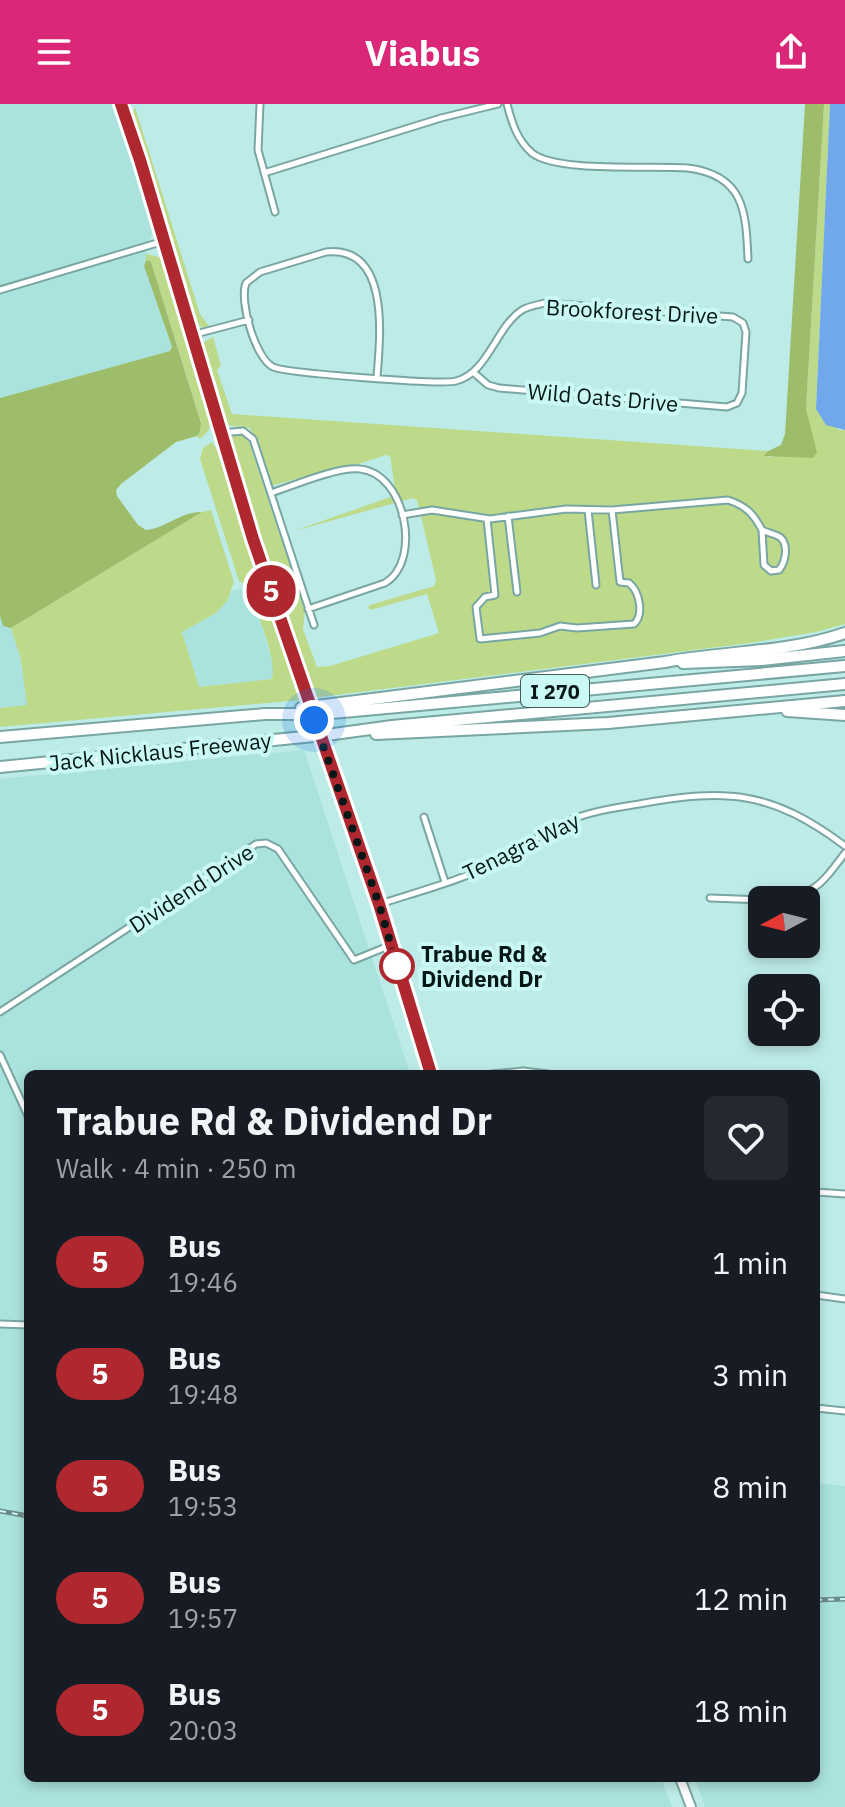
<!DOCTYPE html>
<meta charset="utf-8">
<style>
body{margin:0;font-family:"IBM Plex Sans",sans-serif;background:#242831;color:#f1f3f6;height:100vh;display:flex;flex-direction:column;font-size:30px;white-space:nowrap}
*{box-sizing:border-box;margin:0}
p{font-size:26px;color:#9ea1a6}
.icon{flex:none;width:44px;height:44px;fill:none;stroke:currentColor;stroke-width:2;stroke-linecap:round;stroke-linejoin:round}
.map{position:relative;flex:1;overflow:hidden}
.sheet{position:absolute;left:24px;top:966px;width:796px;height:712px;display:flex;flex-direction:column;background:#171b24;border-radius:12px;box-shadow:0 4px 12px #0003}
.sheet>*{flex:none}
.badge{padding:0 16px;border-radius:26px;font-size:28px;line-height:52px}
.needle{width:52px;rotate:263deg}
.controls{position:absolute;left:748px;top:782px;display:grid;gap:16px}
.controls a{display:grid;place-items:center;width:72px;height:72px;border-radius:12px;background:#171b24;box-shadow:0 4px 12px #0003;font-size:40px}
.you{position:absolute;width:40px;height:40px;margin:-20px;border:6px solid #fff;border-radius:50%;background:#1a73e8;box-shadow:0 0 0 12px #1a73e833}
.map>.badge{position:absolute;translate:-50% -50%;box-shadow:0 0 0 4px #fff}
.round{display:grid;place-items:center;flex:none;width:84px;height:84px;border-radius:12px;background:#242831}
.head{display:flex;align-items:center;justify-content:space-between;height:136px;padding:0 32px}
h1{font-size:38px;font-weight:700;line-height:60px}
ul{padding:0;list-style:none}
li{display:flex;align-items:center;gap:24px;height:112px;padding:0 32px}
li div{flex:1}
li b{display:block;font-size:30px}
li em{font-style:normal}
li .badge{min-width:88px;font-weight:700;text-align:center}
header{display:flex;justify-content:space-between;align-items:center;height:104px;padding:0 32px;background:#db2777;color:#fff;font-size:36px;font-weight:700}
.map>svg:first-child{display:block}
</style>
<header><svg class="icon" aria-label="menu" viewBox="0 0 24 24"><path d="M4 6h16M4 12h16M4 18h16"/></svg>Viabus<svg class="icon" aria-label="share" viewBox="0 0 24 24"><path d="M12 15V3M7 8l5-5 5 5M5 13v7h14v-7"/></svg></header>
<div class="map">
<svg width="845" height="1703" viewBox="0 0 845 1703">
<rect width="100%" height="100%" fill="#bdece8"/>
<!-- built -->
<path fill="#aae2dd" d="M0 0H115L153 125 144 162 172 244 170 247 0 294Z
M252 481 253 494 274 562 272 575 199 583 182 528 216 509 229 488Z
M0 512 3 522 11 524 21 556 27 601 0 604Z
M304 646 410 970H28V1674H661L672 1703H0V675Z
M816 1379 845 1382V1703H705L695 1674H816Z"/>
<!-- green -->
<path fill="#bcda8a" d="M824 0H830L816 305 839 326H845V520L816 528 750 539 312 594 230 341 231 334 238 330 244 331 248 335 305 507 303 525 317 563 330 562 439 529 427 490 371 506 368 503 370 501 434 482 436 476 417 396 413 394 294 427 396 391 390 352 386 351 328 370 321 368 271 382 250 324 225 321 222 317 201 244 202 239 213 233 221 261 217 266 232 310 768 347 765 352 772 353 808 316 806 305Z
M135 3 200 210 209 222 202 224 194 217 131 12Z
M146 150 159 153 164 161 210 317 209 326 200 335 197 332 200 328 201 318 151 158 146 156Z
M212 338 222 355 237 407 301 596 0 623V604L27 601 21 556 11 524 202 408 211 406 234 478 227 497 216 509 182 528 199 583 272 575C277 548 254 511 252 482H247L239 477 200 355 203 344Z"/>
<!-- forest -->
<path fill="#9ebd6a" d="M805 0H824L806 305 817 348 813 354 764 352 768 347 781 341 785 330Z
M146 156 151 158 201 319 200 328 197 332 176 338 121 380 116 386 117 392 138 421 146 426C166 424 182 407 202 408L11 524 3 522 0 512V294L170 247 172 243 144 162Z"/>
<!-- water -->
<path fill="#70a8eb" d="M830 0H845V326L826 321 816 305Z"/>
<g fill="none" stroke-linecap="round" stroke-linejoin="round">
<!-- minor casing -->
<g stroke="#79a6a2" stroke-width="9">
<path id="minor" d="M260 0 258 46 275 108
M507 0C512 19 517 36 532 49 557 69 653 61 688 64 744 71 746 107 748 155
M264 69 441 14 498 0
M0 186 164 137
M192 231 249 216
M377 273C380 234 391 141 326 148L260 168 246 179C239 197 255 254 273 263 286 269 441 281 456 277 488 269 496 223 522 206 529 202 537 201 545 199L733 213 743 219 746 228 742 289 737 299 727 303 499 284 488 281 473 268
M221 329 243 327 253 335 314 521
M271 389C295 381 336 363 360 365 405 369 423 456 385 479L308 505
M588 406 596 481
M402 411 432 406 490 415 566 405 612 406 728 396C746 402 753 409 762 426 767 429 777 430 781 434 789 442 785 459 779 466L771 467 764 461 762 426
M508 412 517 488
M487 415 495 491 485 493 476 503 480 535 540 529 560 522 577 524 634 520C644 511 640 488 629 479L620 478 612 406
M424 713 445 778
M710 794 767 796
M772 796C816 790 819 783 845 749
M380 800C420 787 462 776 500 757 522 747 540 729 563 719 587 708 613 704 639 700 727 684 772 687 845 742
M0 908 256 740 266 739 278 745 354 856 391 841
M0 951 28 1012
M491 970 523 967 548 970
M816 1088 845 1090
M816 1191 845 1195
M0 1220 28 1221
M816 1304 845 1307"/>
</g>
<!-- secondary casing -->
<g stroke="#79a6a2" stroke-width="12">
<path id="secondary" d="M121 0 140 56 225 343 295 558
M334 674 379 800 431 970
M680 1674 691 1703"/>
</g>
<!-- motorway casing -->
<g stroke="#79a6a2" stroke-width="14">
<path id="motorway" d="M683 559 761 556 845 547
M301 604 665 558C725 547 787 549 845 529
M787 607 845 611
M376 630 608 619 845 597
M0 633 265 610H321L845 562
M0 663 334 630 392 622 845 580"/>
</g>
<!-- minor -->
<use href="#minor" stroke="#fff" stroke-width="5"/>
<!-- secondary -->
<use href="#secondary" stroke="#fff" stroke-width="8"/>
<!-- motorway -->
<use href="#motorway" stroke="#fff" stroke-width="10"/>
<!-- rail casing -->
<g stroke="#6a8b89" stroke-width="5">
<path id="rail" d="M0 1407 28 1412
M816 1496 845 1495"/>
</g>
<!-- rail -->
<use href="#rail" stroke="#caf9f5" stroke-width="2" stroke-dasharray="6" stroke-linecap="butt"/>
<!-- secondary-bridge casing -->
<g stroke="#79a6a2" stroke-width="12" stroke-linecap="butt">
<path id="secondary-bridge" d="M295 558 334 674"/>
</g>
<!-- secondary-bridge -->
<use href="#secondary-bridge" stroke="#fff" stroke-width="8"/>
</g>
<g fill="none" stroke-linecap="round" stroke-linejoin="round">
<!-- line casing -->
<g stroke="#fff" stroke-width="18">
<path id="line" d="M121 0 140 56 253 435 379 800 431 970"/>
</g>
<!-- line -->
<use href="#line" stroke="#af272f" stroke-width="12"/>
<!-- walk -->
<path stroke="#051716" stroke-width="8" stroke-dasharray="0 14.4" d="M314 616 379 800 397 862"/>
</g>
<!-- markers -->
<circle fill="#fff" stroke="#af272f" stroke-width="4" cx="397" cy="862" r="16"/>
<g text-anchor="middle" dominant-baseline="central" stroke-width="8" stroke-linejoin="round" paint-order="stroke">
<!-- shield labels -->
<rect fill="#caf9f5" stroke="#405b59" stroke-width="2" x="521" y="571" width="68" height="32" rx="6"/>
<g font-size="20" font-weight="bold" fill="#051716">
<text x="555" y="587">I 270</text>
</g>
<!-- street labels -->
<g font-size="22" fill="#051716" stroke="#caf9f5">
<text transform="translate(632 207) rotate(3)">Brookforest Drive</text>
<text transform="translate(603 293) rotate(5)">Wild Oats Drive</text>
<text transform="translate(160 647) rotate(-6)">Jack Nicklaus Freeway</text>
<text transform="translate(521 742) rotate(-26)">Tenagra Way</text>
<text transform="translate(191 784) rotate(-33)">Dividend Drive</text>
</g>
<!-- stop labels -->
<g font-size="22" font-weight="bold" fill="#051716" stroke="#caf9f5" text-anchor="start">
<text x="421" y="849">Trabue Rd &amp;<tspan x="421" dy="25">Dividend Dr</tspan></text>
</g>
</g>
</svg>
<div class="controls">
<a><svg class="needle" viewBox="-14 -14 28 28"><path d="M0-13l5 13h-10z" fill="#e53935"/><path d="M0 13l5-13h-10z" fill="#9ea1a6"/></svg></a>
<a><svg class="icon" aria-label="locate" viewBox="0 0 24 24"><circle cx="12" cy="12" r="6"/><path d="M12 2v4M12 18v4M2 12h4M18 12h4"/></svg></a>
</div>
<div class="you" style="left:314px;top:616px"></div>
<b class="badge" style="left:271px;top:487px;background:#af272f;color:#fff">5</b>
<section class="sheet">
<div class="head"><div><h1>Trabue Rd &amp; Dividend Dr</h1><p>Walk · 4 min · 250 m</p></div><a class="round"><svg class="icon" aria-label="heart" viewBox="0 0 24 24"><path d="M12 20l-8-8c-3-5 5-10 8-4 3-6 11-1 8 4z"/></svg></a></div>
<ul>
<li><span class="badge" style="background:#af272f;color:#fff">5</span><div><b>Bus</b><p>19:46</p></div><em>1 min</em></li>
<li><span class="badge" style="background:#af272f;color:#fff">5</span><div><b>Bus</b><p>19:48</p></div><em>3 min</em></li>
<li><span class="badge" style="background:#af272f;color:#fff">5</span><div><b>Bus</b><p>19:53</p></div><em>8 min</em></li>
<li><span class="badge" style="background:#af272f;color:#fff">5</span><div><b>Bus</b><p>19:57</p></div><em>12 min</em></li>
<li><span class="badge" style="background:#af272f;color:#fff">5</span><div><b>Bus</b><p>20:03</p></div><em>18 min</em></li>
</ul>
</section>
</div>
